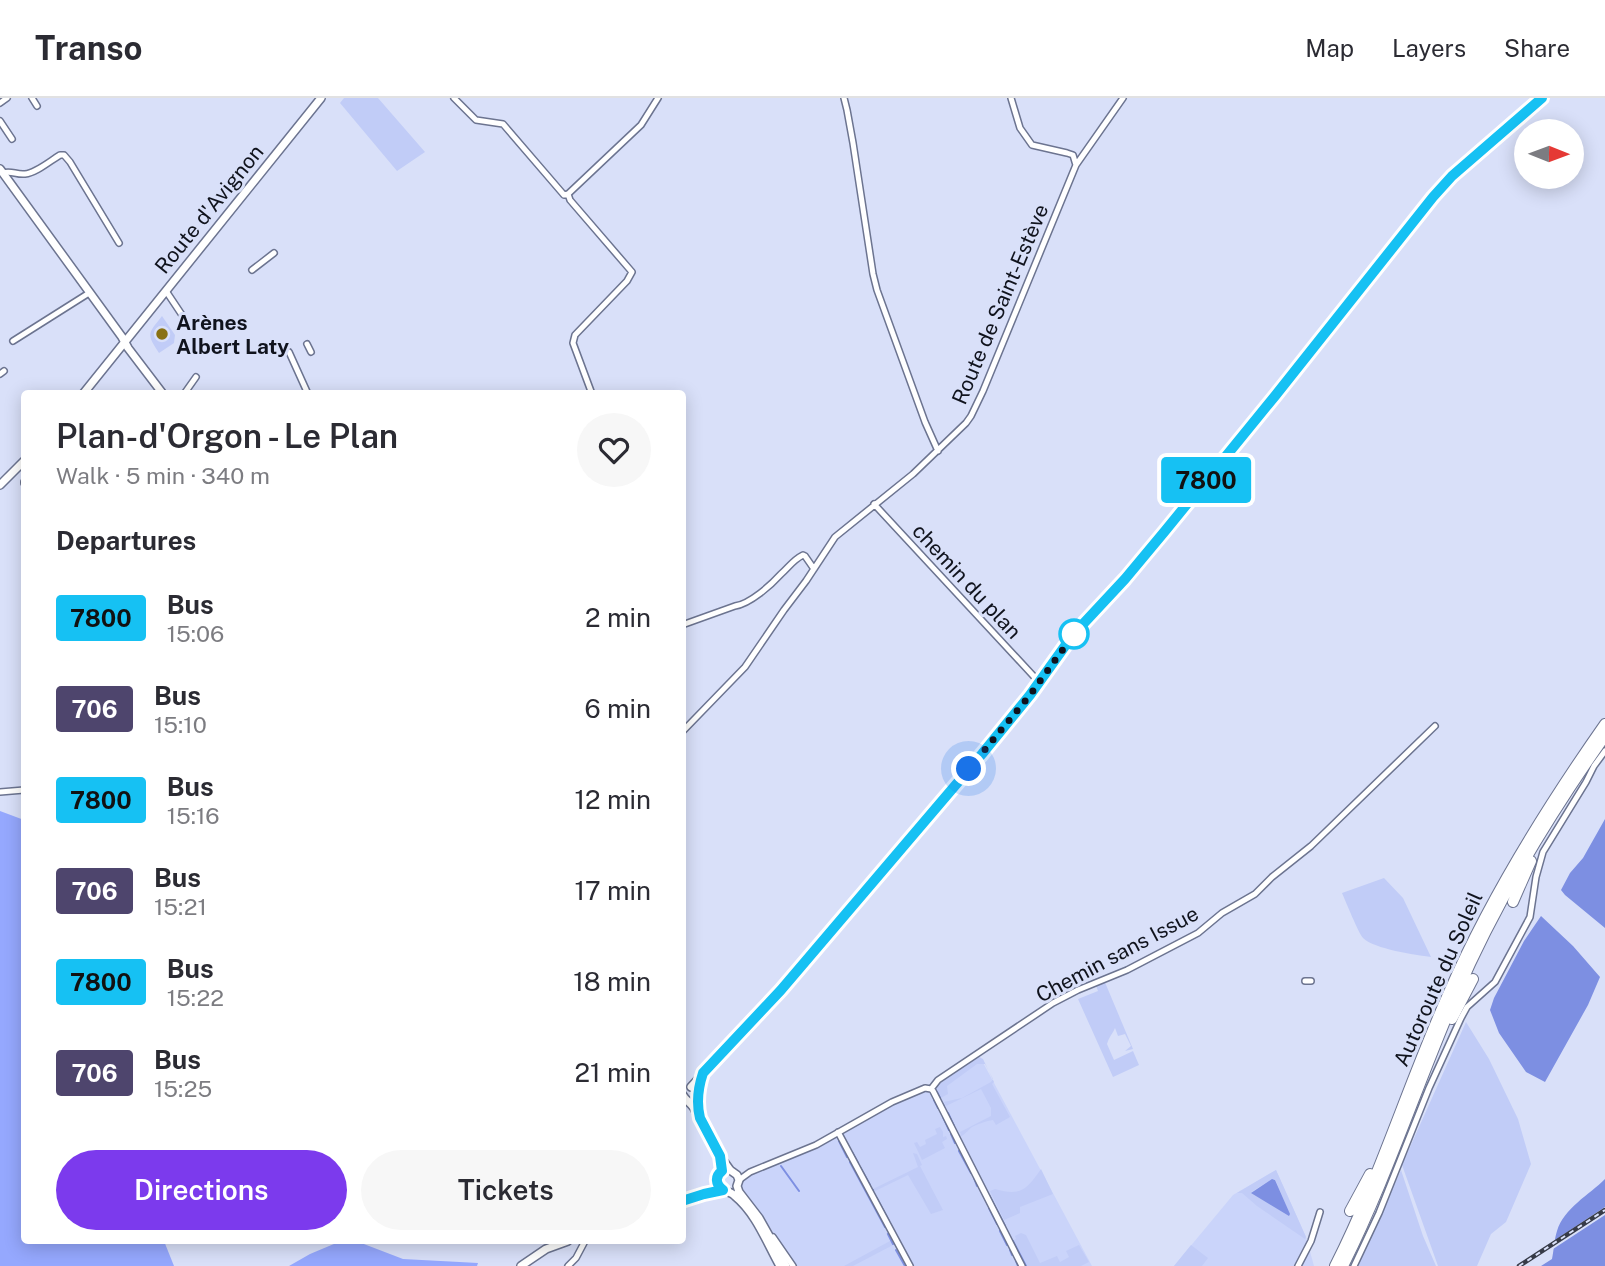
<!DOCTYPE html>
<meta charset="utf-8">
<style>
body{margin:0;font-family:"Public Sans",sans-serif;background:#f7f7f7;color:#2b2b33;height:100vh;display:flex;flex-direction:column;font-size:26px;white-space:nowrap}
*{box-sizing:border-box;margin:0}
p{font-size:23px;color:#7c7c81}
.icon{flex:none;width:38px;height:38px;fill:none;stroke:currentColor;stroke-width:2;stroke-linecap:round;stroke-linejoin:round}
.map{position:relative;flex:1;overflow:hidden}
.drawer{position:absolute;left:21px;top:292px;width:665px;height:854px;display:flex;flex-direction:column;background:#fff;border-radius:7px;box-shadow:0 4px 18px #0003}
.drawer>*{flex:none}
.badge{padding:0 14px;border-radius:5px;font-size:24px;line-height:46px}
.needle{width:46px;rotate:91deg}
.fabs{position:absolute;left:1514px;top:21px;display:grid;gap:14px}
.fabs a{display:grid;place-items:center;width:70px;height:70px;border-radius:50%;background:#fff;box-shadow:0 4px 18px #0003;font-size:35px}
.you{position:absolute;width:35px;height:35px;margin:-18px;border:5px solid #fff;border-radius:50%;background:#1a73e8;box-shadow:0 0 0 10px #1a73e833}
.map>.badge{position:absolute;translate:-50% -50%;box-shadow:0 0 0 4px #fff}
h2{padding:0 35px;font-size:26px;line-height:63px}
.round{display:grid;place-items:center;flex:none;width:74px;height:74px;border-radius:37px;background:#f7f7f7}
.overview{display:flex;align-items:center;justify-content:space-between;height:119px;padding:0 35px}
h1{font-size:33px;font-weight:600;line-height:52px}
.button{display:flex;gap:14px;margin-top:auto;padding:14px 35px}
.button a{flex:1;height:80px;border-radius:42px;background:#7c3aed;color:#fff;font-size:28px;font-weight:600;line-height:80px;text-align:center}
.button a+a{background:#f7f7f7;color:#2b2b33}
ul{padding:0;list-style:none}
li{display:flex;align-items:center;gap:21px;height:91px;padding:0 35px}
li div{flex:1}
li b{display:block;font-size:26px}
li em{font-style:normal}
li .badge{min-width:77px;font-weight:700;text-align:center}
header{display:flex;align-items:center;gap:42px;box-sizing:border-box;height:98px;padding:0 35px;background:#fff;border-bottom:2px solid #e1e1e2}
header strong{font-size:33px}
nav{display:flex;gap:38px;margin-inline-start:auto;font-size:24px}
.map>svg:first-child{display:block}
</style>
<header>
<strong>Transo</strong>
<nav><a>Map</a><a>Layers</a><a>Share</a></nav>
</header>
<div class="map">
<svg width="1605" height="1168" viewBox="0 0 1605 1168">
<rect width="100%" height="100%" fill="#d9e0f9"/>
<!-- built -->
<path fill="#cad4fa" d="M979 957 1092 1168H797L743 1092 741 1086 743 1082 752 1076 821 1046 879 1014 924 994Z
M1276 1072 1306 1139 1314 1168H1174L1233 1097Z"/>
<!-- green -->
<path fill="#c1ccf7" fill-rule="evenodd" d="M344 0H378L425 54 397 73 340 5Z
M162 218 175 237 174 245 159 255C146 235 148 236 162 218Z
M1384 780 1403 800 1431 859C1416 857 1374 851 1363 840 1358 834 1346 804 1342 795Z
M1104 882 1133 951 1125 953 1131 948 1125 936 1118 938 1115 930C1113 935 1109 939 1107 946L1114 962 1133 953 1139 967 1113 979 1078 901 1098 893 1095 885Z
M1466 924 1489 961 1518 1021 1531 1066 1506 1124 1491 1136 1477 1168H1438L1402 1067Z
M979 959 983 961 994 984 992 986 1010 1019 996 1027 993 1022C986 1023 978 1026 972 1029 967 1033 965 1037 959 1039L958 1038 961 1037 960 1034 991 1018V1010L981 991 946 1008 944 1004 962 1000 991 984 993 981 985 966H977L947 988 948 996 939 1001 935 992 936 988Z
M940 1029 943 1034V1039L946 1038 947 1041 942 1044 945 1050 922 1062 914 1045 917 1044 920 1049 926 1046 925 1042 937 1036 935 1031Z
M913 1055 917 1056 922 1067 920 1068 943 1112 931 1116 908 1077 873 1094 871 1092 918 1069Z
M1041 1071 1053 1096 1020 1109V1115L1004 1122 990 1093 995 1091C1021 1099 1027 1091 1041 1071Z
M1276 1072 1306 1139 1305 1141 1257 1108 1242 1095H1237ZM1272 1081H1275L1290 1117 1251 1094Z
M1401 1072 1423 1138 1436 1168H1357Z
M889 1134 895 1146 853 1168H844L890 1143 886 1135Z
M1021 1135 1026 1137 1040 1165 1057 1158 1060 1164 1069 1159 1066 1153 1079 1147 1089 1164 1081 1168H1027L1014 1142 1016 1141 1015 1138Z
M1191 1147 1208 1160 1202 1168H1174Z"/>
<!-- forest -->
<path fill="#95a8fe" d="M0 713 24 722V1143H164L174 1168H0Z
M341 1143H356L403 1161 478 1165 477 1168H289L310 1156Z"/>
<!-- water -->
<path fill="#7d8fe2" d="M1605 721V830L1565 797 1561 792 1570 775 1583 760Z
M1541 818 1573 848 1600 879 1588 907 1545 984 1526 974 1499 935 1490 912 1494 900 1524 843Z
M1272 1081 1275 1082 1290 1116 1289 1118 1251 1095Z
M1605 1081V1168H1541L1552 1161C1554 1152 1554 1142 1557 1133 1564 1110 1589 1097 1605 1081Z"/>
<!-- pier -->
<path fill="#d9e0f9" d="M1605 1109V1117L1550 1153 1552 1144Z"/>
<g fill="none" stroke-linecap="round" stroke-linejoin="round">
<!-- stream -->
<path stroke="#7d8fe2" stroke-width="2" d="M937 994 940 1000
M934 1002 938 1010
M942 1005 944 1008
M948 1015 954 1028
M943 1019 949 1032
M951 1036 955 1045
M959 1038V1039
M839 1043 847 1059
M959 1053 971 1075
M852 1054 858 1065
M850 1064 885 1129
M781 1068 799 1093
M860 1069 870 1087
M974 1080 977 1088
M873 1092V1093
M989 1097 1005 1128
M876 1099 889 1123
M989 1110 997 1126
M1000 1133 1007 1147
M888 1136 893 1146
M1013 1143 1026 1168
M896 1152 905 1168
M1010 1152 1012 1157
M1016 1163 1018 1168"/>
<!-- minor casing -->
<g stroke="#6c7490" stroke-width="8">
<path id="minor" d="M32 0 37 8
M454 0 476 22 503 26 564 97 568 96 641 27 658 0
M844 0 847 12 853 45 873 176 877 192 925 324 938 353
M0 5 7 0
M0 23 12 41
M1076 67 1123 0
M3 75C11 72 16 77 25 76 36 75 50 63 60 57H64L70 64 119 145
M568 96 570 102 632 174 627 183 575 237 573 245 592 296
M252 172 274 155
M166 193 186 223
M13 243 89 195
M307 246 311 254
M289 254 308 296
M0 276 4 273
M184 296 196 279
M24 384V385
M874 406 1039 584
M682 527 735 508C750 506 771 487 781 476 789 469 793 462 803 457L805 458 814 471
M682 634 745 569 784 512 806 483 835 439 913 376 966 325 971 318 983 293 1076 67 1073 57 1067 55 1032 47 1020 30 1011 0
M0 694 24 692
M1305 883H1311
M931 991 938 982 1053 905 1078 892 1127 872 1198 835 1222 815 1255 796 1272 779 1311 748 1435 628
M931 991 933 993 1022 1168
M838 1034 910 1168
M739 1082 750 1074 816 1047 892 1004 925 990 931 991
M773 1139 793 1168
M568 1168 576 1160 585 1143
M1298 1168 1311 1143 1320 1114
M1354 1168 1379 1115 1429 990 1461 920 1467 909 1495 884 1530 819 1536 779 1543 754 1586 684 1594 668 1605 653"/>
</g>
<!-- major casing -->
<g stroke="#6c7490" stroke-width="10">
<path id="major" d="M0 71 122 239 128 250 163 296
M83 296 321 0
M0 387 24 363
M691 989 781 892 982 656 1030 597 1065 548 1084 525 1125 481 1275 298 1433 99 1452 78 1542 0
M682 996C686 1003 690 1004 694 1010L720 1058 730 1072 737 1077 739 1082 737 1088 739 1094 759 1120 786 1168
M698 1013 699 988 702 980
M717 1082 720 1091C726 1093 731 1094 735 1098 756 1115 767 1145 780 1168
M715 1086C719 1078 719 1071 730 1072
M682 1103 704 1096 722 1092
M521 1168 546 1151 568 1143"/>
</g>
<!-- highway casing -->
<g stroke="#6c7490" stroke-width="12">
<path id="highway" d="M1513 804 1531 763
M1452 921 1473 881
M1350 1113 1370 1076
M1335 1168C1380 1079 1409 983 1450 892 1491 798 1546 710 1605 626
M1343 1168C1387 1080 1417 987 1456 897 1495 806 1548 719 1605 638"/>
</g>
<!-- minor -->
<use href="#minor" stroke="#fff" stroke-width="5"/>
<!-- major -->
<use href="#major" stroke="#fff" stroke-width="7"/>
<!-- highway -->
<use href="#highway" stroke="#fff" stroke-width="10"/>
<!-- rail casing -->
<g stroke="#373b48" stroke-width="4.5">
<path id="rail" d="M1519 1168 1605 1112"/>
</g>
<!-- rail -->
<use href="#rail" stroke="#d9e0f9" stroke-width="2" stroke-dasharray="5" stroke-linecap="butt"/>
</g>
<g fill="none" stroke-linecap="round" stroke-linejoin="round">
<!-- line casing -->
<g stroke="#fff" stroke-width="16">
<path id="line" d="M682 1103 704 1096 723 1092C715 1086 715 1078 722 1073L720 1058 700 1020C696 1004 698 990 703 975L781 892 982 656 1030 597 1065 548 1084 525 1125 481 1165 433 1275 298 1433 99 1452 78 1542 0"/>
</g>
<!-- line -->
<use href="#line" stroke="#16c1f3" stroke-width="10"/>
<!-- walk -->
<path stroke="#10131d" stroke-width="7" stroke-dasharray="0 12.6" d="M969 671 1030 597 1074 536"/>
</g>
<!-- markers -->
<circle fill="#897113" stroke="#d9e0f9" stroke-width="2.5" cx="162" cy="236" r="7"/>
<circle fill="#fff" stroke="#16c1f3" stroke-width="3.5" cx="1074" cy="536" r="14"/>
<g text-anchor="middle" dominant-baseline="central" stroke-width="6" stroke-linejoin="round" paint-order="stroke">
<!-- street labels -->
<g font-size="21" fill="#10131d" stroke="#d9e0f9">
<text transform="translate(209 111) rotate(-51)">Route d'Avignon</text>
<text transform="translate(1000 206) rotate(-67)">Route de Saint-Estève</text>
<text transform="translate(967 483) rotate(47)">chemin du plan</text>
<text transform="translate(1117 856) rotate(-28)">Chemin sans Issue</text>
<text transform="translate(1438 881) rotate(-66)">Autoroute du Soleil</text>
</g>
<!-- poi labels -->
<g font-size="21" font-weight="bold" fill="#10131d" stroke="#d9e0f9" text-anchor="start">
<text x="176" y="224">Arènes<tspan x="176" dy="24">Albert Laty</tspan></text>
</g>
</g>
</svg>
<div class="fabs">
<a><svg class="needle" viewBox="-14 -14 28 28"><path d="M0-13l5 13h-10z" fill="#e53935"/><path d="M0 13l5-13h-10z" fill="#7c7c81"/></svg></a>
</div>
<div class="you" style="left:969px;top:671px"></div>
<b class="badge" style="left:1206px;top:382px;background:#16c1f3;color:#111">7800</b>
<section class="drawer">
<div class="overview"><div><h1>Plan-d'Orgon - Le Plan</h1><p>Walk · 5 min · 340 m</p></div><a class="round"><svg class="icon" aria-label="heart" viewBox="0 0 24 24"><path d="M12 20l-8-8c-3-5 5-10 8-4 3-6 11-1 8 4z"/></svg></a></div>
<h2>Departures</h2>
<ul>
<li><span class="badge" style="background:#16c1f3;color:#111">7800</span><div><b>Bus</b><p>15:06</p></div><em>2 min</em></li>
<li><span class="badge" style="background:#4e456d;color:#fff">706</span><div><b>Bus</b><p>15:10</p></div><em>6 min</em></li>
<li><span class="badge" style="background:#16c1f3;color:#111">7800</span><div><b>Bus</b><p>15:16</p></div><em>12 min</em></li>
<li><span class="badge" style="background:#4e456d;color:#fff">706</span><div><b>Bus</b><p>15:21</p></div><em>17 min</em></li>
<li><span class="badge" style="background:#16c1f3;color:#111">7800</span><div><b>Bus</b><p>15:22</p></div><em>18 min</em></li>
<li><span class="badge" style="background:#4e456d;color:#fff">706</span><div><b>Bus</b><p>15:25</p></div><em>21 min</em></li>
</ul>
<div class="button"><a>Directions</a><a>Tickets</a></div>
</section>
</div>
